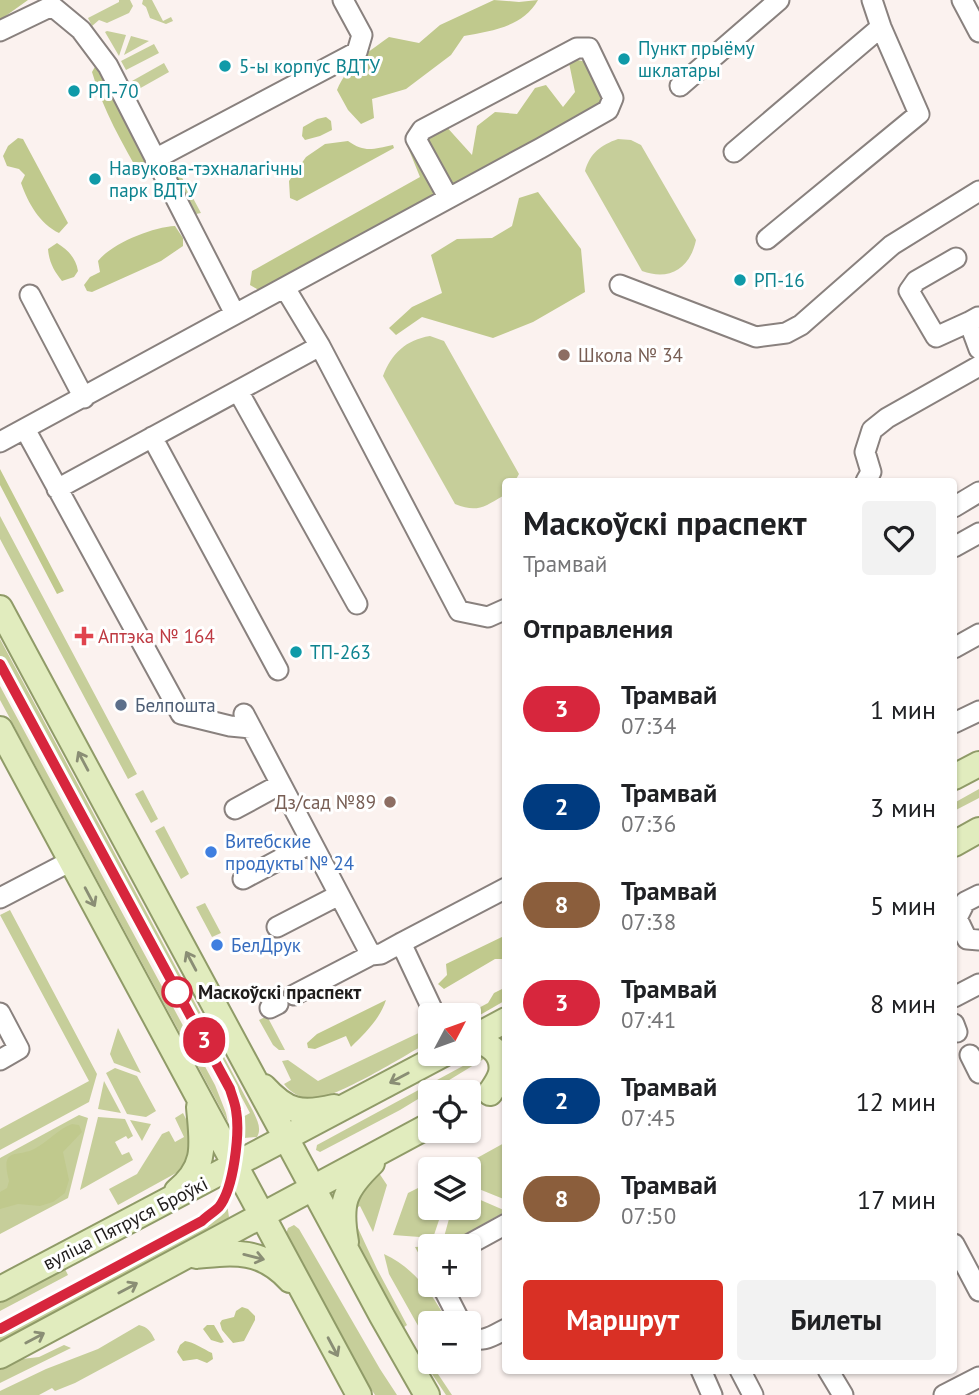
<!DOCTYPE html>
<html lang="ru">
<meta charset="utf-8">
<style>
body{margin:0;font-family:"PT Sans",sans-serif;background:#f2f2f2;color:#202124;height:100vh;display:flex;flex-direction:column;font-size:26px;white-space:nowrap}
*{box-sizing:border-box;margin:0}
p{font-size:23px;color:#757577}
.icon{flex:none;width:38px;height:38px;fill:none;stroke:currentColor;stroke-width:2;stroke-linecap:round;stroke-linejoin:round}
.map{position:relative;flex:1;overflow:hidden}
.drawer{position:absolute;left:502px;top:478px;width:455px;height:896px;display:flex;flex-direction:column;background:#fff;border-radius:7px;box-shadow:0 2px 5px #0004}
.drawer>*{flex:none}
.badge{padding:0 14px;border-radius:23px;font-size:24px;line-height:46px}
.needle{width:46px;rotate:49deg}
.fabs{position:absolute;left:418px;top:1003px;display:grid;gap:14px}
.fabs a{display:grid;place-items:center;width:63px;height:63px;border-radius:7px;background:#fff;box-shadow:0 2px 5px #0004;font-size:35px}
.map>.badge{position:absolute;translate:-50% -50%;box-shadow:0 0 0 4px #fff}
h2{padding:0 21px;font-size:26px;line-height:63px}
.round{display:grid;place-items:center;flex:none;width:74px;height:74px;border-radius:7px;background:#f2f2f2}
.overview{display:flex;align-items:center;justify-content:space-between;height:119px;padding:0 21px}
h1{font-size:33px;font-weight:700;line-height:52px}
.primary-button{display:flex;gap:14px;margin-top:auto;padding:14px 21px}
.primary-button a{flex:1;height:80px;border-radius:7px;background:#d93025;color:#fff;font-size:28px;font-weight:700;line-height:80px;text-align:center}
.primary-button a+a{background:#f2f2f2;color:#202124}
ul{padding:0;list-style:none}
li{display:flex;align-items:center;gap:21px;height:98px;padding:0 21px}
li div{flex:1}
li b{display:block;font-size:26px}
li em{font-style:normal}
li .badge{min-width:77px;font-weight:700;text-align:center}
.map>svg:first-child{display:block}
</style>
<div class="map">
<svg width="979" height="1395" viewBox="0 0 979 1395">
<rect width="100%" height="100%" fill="#fbf2ef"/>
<!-- green -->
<path fill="#c6ce9a" d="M119 0H130L133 6 129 13 107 23 99 20 92 26 88 18 119 2Z
M143 0H152L163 21 171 17 173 21 166 24 150 18 146 7 142 4Z
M107 31 126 35 119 56 105 32Z
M131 36 149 41 124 55Z
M154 44 159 53 126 70 121 61Z
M164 63 169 72 137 90 132 81Z
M618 139 631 140 641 145 696 240C690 269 669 281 642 271L585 171C590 153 601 145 618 139Z
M172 159 201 213 196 214 191 212 169 171Z
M430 336 444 341 519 474 515 481H506V494L503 496C484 507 477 513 455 504L383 376C392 353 406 340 430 336Z
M0 516 137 774 128 779 0 539Z
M0 639 253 1111C257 1120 262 1128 257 1137L244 1138 240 1130 241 1118 250 1113 191 1003 186 1005 0 657Z
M0 686 215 1085 226 1113 228 1122 0 700Z
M979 789V798L954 811V803Z
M143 790 158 819 151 823 135 794Z
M164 826 189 874 181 879 155 831Z
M205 903 221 933 212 937 196 907Z
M10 910 97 1074 89 1102 0 1150V1129L89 1081 0 915Z
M267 1016 285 1050H279L273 1045 259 1020Z
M118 1028 141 1073 114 1063 110 1054Z
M427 1029 430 1030 429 1042C404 1056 337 1098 312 1099 301 1099 290 1092 284 1084L291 1080 282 1061 288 1060 318 1081Z
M485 1054 487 1057 400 1110 320 1152 316 1150 317 1145Z
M115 1068 137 1076 156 1111 146 1117 127 1114 106 1073Z
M104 1081 121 1113 98 1109Z
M183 1113 195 1137 187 1167 118 1205 109 1189 137 1174 162 1134 169 1131 175 1142 184 1137 175 1118Z
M79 1115 88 1118 68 1198 0 1234V1158Z
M98 1117 125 1119 133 1136 128 1139 126 1136 115 1142 122 1155 129 1152 133 1160 80 1190Z
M130 1120 151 1124 142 1141Z
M506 1142V1200L469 1185V1169H457Z
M379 1173 387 1185 373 1232 360 1206 350 1211 377 1269 407 1325 403 1328 349 1229 347 1207 351 1195 355 1188Z
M430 1182V1208H443L433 1238 393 1235 408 1193Z
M469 1195 506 1211 460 1238 444 1237 452 1208H469Z
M227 1204 229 1217 222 1223 0 1343V1333L213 1217Z
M294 1225 299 1229 306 1241 380 1369 397 1395H375L362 1375 285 1237 288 1228Z
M430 1246V1260L427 1269 415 1247Z
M384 1254C414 1268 433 1294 448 1323H430V1347L389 1274Z
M65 1269 68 1275 0 1311V1303Z
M139 1325C148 1327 151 1332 155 1340L75 1383 55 1391 52 1388 39 1395H0V1391L46 1369 98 1349Z
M64 1345 71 1348 0 1383V1370L22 1359 39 1357Z
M430 1362 452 1395H446L426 1365Z"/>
<!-- forest -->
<path fill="#c0c98d" d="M0 0H28L0 20Z
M494 0 519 2 538 0C523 27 491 31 464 36L451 55 406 89 372 99 374 118 361 124 348 110 337 90C348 64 366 54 389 37L419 43 440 25Z
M568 58 606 66 621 89 619 114 574 141 262 292 250 285 252 271 420 177 407 145 444 124 472 155 477 126 495 112 517 114 535 88 546 85 563 107 575 92Z
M96 65 104 74 152 171 150 175 142 178C122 143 103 110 92 72Z
M326 117 331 121 332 130 320 136 305 140 302 136 303 127 317 119Z
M18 138 23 139 68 223 59 233C40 224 28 203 21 183L25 175 19 169 7 166 3 156 8 146Z
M348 141C365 153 373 149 393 145L394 148 297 201 290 198 289 181 306 157 325 144Z
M538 192 581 249 585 292 533 322 493 338 422 317 396 335 389 328 412 307 442 293 431 255 457 239 492 238 512 226 519 198Z
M175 226 183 238V246L161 261 92 292 87 291 84 285 90 277 100 272 98 261C111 244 152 227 175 226Z
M57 243C68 250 76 258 78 271L74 277 62 281C54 271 49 262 48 249Z
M0 469 64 591 57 594 0 485Z
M506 935V959H495L444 989 438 984 447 975 446 964Z
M506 987V1000L473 1019V1011L488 1003 494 993Z
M386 1000C380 1019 365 1033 351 1047L346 1036 315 1049 308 1048 307 1043 317 1034Z
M72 1124 79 1125 82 1132 63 1152 69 1180 65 1193 53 1202 40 1206 18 1204 0 1209V1192L7 1188 9 1181C0 1146 16 1158 34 1149 48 1142 58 1129 72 1124Z
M242 1307 248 1309 255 1316V1320L244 1341 233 1343 222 1330 220 1323 222 1320 234 1317 236 1311Z
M207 1325H214L224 1342 221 1343 211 1340 203 1329Z
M185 1341C194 1342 203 1349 212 1353L213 1359 207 1363 197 1359 183 1361 177 1352 180 1345Z"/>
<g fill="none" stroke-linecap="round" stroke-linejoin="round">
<!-- minor casing -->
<g stroke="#89817e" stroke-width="23">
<path id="minor" d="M962 0 979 32
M0 31 52 6 81 30 108 66 235 314
M680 86 779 0
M734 152 881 27
M155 159 357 52 362 35 343 0
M767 239 919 114 881 27 872 0
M956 258 916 281 909 291 936 337 969 322
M620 285 756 337 786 333 801 325 892 245 979 191
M285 288 320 346
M30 295 84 398
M978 317 969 322 979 349
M238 391 357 604
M25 429 181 714 230 726 251 728
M152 437 278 670
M0 442 541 148 608 110 613 98 589 48H577L422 130 416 139 448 197
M866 481 871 472 865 452 872 430 887 418 979 366
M57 489 320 346 459 611 488 617 506 609
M954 507 979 492
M954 547 979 533
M954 648 979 634
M244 714 371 955 381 954 401 943 506 888
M954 723 979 711
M235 809 281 784
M243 879 311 843
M979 895 965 902 957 918 967 939 979 940
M0 898 71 861
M277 927 339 895
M401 943 435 1015
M294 995 371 955
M954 997 979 984
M270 1008 278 1004
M0 1013 19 1049 0 1060
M954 1024 957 1032
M970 1055 979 1073
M954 1244 979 1291
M466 1246 506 1224
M441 1284 461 1323
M469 1335C481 1345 494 1335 506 1329
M701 1370 712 1395
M740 1370 753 1395
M828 1370 843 1395
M944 1395 979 1377"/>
</g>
<!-- major casing -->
<g stroke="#909b68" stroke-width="28">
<path id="major" d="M0 608 382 1316 427 1395
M0 729 359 1395
M954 777 979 764
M954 844 979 830
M469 1040 506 1020
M469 1041C487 1040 505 1053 501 1073 499 1081 494 1087 490 1093
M264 1087C287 1112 301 1115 334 1107
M177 1191C208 1166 202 1143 199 1107
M346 1242C339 1203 344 1190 372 1163
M196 1256C235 1252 262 1249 290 1280
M0 1289 444 1054
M0 1356 430 1125"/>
</g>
<!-- minor -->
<use href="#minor" stroke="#fff" stroke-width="19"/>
<!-- major -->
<use href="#major" stroke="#e1ecbe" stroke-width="24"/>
<!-- tram -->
<path stroke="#857f7d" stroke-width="2" d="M0 664 230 1089C232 1096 235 1103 236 1110 240 1133 234 1188 219 1207 215 1212 207 1216 202 1221L0 1329"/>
</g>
<!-- one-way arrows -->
<defs><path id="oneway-shaft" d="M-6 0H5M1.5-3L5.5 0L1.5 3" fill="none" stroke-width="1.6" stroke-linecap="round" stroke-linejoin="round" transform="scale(1.75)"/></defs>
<g stroke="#8a8e75">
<use href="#oneway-shaft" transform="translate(83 761) rotate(-118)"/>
<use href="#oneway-shaft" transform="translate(90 897) rotate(62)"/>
<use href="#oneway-shaft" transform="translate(191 961) rotate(-118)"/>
<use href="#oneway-shaft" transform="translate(399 1078) rotate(152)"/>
<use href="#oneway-shaft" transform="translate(254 1257) rotate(14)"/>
<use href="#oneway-shaft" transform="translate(128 1288) rotate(-28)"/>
<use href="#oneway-shaft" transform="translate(35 1338) rotate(-28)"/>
<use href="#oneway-shaft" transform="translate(333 1347) rotate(62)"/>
</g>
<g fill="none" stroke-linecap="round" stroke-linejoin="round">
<!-- line casing -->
<g stroke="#fff" stroke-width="16">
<path id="line" d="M0 664 230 1089C232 1096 235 1103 236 1110 240 1133 234 1188 219 1207 214 1212 207 1216 202 1221L0 1329"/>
</g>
<!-- line -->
<use href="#line" stroke="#d7263d" stroke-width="10"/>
</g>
<!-- markers -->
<g fill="#0f9aa8" stroke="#fff" stroke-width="2.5">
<circle cx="624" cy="59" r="7"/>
<circle cx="225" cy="66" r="7"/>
<circle cx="74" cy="91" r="7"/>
<circle cx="95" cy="179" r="7"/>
<circle cx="740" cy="280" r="7"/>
<circle cx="296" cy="652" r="7"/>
</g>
<g fill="#8d6e63" stroke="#fff" stroke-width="2.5">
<circle cx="564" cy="355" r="7"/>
<circle cx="390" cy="802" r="7"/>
</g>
<path fill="#e0444e" stroke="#fff" stroke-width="2.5" d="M80.5 625.5h7v7h7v7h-7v7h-7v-7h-7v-7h7z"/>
<circle fill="#5c6f8a" stroke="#fff" stroke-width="2.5" cx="121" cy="705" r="7"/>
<g fill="#3f7fe0" stroke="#fff" stroke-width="2.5">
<circle cx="211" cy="852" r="7"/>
<circle cx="217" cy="945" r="7"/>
</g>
<circle fill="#fff" stroke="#d7263d" stroke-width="3.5" cx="177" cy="992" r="14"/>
<g text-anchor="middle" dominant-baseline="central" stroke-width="6" stroke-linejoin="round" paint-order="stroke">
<!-- culture labels -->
<g font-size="19" fill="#0d838f" stroke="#fff" text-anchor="start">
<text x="638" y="48">Пункт прыёму<tspan x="638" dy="22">шклатары</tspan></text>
<text x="239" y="66">5-ы корпус ВДТУ</text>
<text x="88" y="91">РП-70</text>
<text x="109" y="168">Навукова-тэхналагічны<tspan x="109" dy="22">парк ВДТУ</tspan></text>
<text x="754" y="280">РП-16</text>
<text x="310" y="652">ТП-263</text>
</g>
<!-- education labels -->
<g font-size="19" fill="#785e54" stroke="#fff" text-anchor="start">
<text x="578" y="355">Школа № 34</text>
<text x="376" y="802" text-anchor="end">Дз/сад №89</text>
</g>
<!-- health labels -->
<g font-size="19" fill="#be3a42" stroke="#fff" text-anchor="start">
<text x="98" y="636">Аптэка № 164</text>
</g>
<!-- service labels -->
<g font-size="19" fill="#4e5e75" stroke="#fff" text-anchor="start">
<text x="135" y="705">Белпошта</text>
</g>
<!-- shop labels -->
<g font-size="19" fill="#366cbe" stroke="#fff" text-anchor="start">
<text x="225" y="841">Витебские<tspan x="225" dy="22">продукты № 24</tspan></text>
<text x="231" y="945">БелДрук</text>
</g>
<!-- stop labels -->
<g font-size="19" font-weight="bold" fill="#1f1c1b" stroke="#fff" text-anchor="start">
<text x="198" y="992">Маскоўскі праспект</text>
</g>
<!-- street labels -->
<g font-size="19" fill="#1f1c1b" stroke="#fff">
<text transform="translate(125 1223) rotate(-27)">вуліца Пятруся Броўкі</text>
</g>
</g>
</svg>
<div class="fabs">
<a><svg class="needle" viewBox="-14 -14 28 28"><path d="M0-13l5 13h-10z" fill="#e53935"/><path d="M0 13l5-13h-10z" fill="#757577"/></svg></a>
<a><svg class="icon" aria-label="locate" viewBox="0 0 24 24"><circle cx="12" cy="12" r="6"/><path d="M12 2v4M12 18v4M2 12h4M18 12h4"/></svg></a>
<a><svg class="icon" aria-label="layers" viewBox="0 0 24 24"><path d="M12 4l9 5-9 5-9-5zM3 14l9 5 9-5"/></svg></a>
<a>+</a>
<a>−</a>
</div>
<b class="badge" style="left:204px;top:1040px;background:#d7263d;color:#fff">3</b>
<section class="drawer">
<div class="overview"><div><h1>Маскоўскі праспект</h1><p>Трамвай</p></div><a class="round"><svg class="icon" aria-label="heart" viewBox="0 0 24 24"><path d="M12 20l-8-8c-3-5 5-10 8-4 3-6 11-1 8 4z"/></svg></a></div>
<h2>Отправления</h2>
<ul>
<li><span class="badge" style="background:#d7263d;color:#fff">3</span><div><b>Трамвай</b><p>07:34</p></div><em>1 мин</em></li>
<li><span class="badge" style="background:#003b80;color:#fff">2</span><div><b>Трамвай</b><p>07:36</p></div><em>3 мин</em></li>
<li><span class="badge" style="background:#8b5e3c;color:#fff">8</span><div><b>Трамвай</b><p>07:38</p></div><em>5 мин</em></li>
<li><span class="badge" style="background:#d7263d;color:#fff">3</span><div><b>Трамвай</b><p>07:41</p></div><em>8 мин</em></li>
<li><span class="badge" style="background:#003b80;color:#fff">2</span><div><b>Трамвай</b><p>07:45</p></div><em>12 мин</em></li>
<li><span class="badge" style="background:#8b5e3c;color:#fff">8</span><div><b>Трамвай</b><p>07:50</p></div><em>17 мин</em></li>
</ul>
<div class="primary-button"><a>Маршрут</a><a>Билеты</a></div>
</section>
</div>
